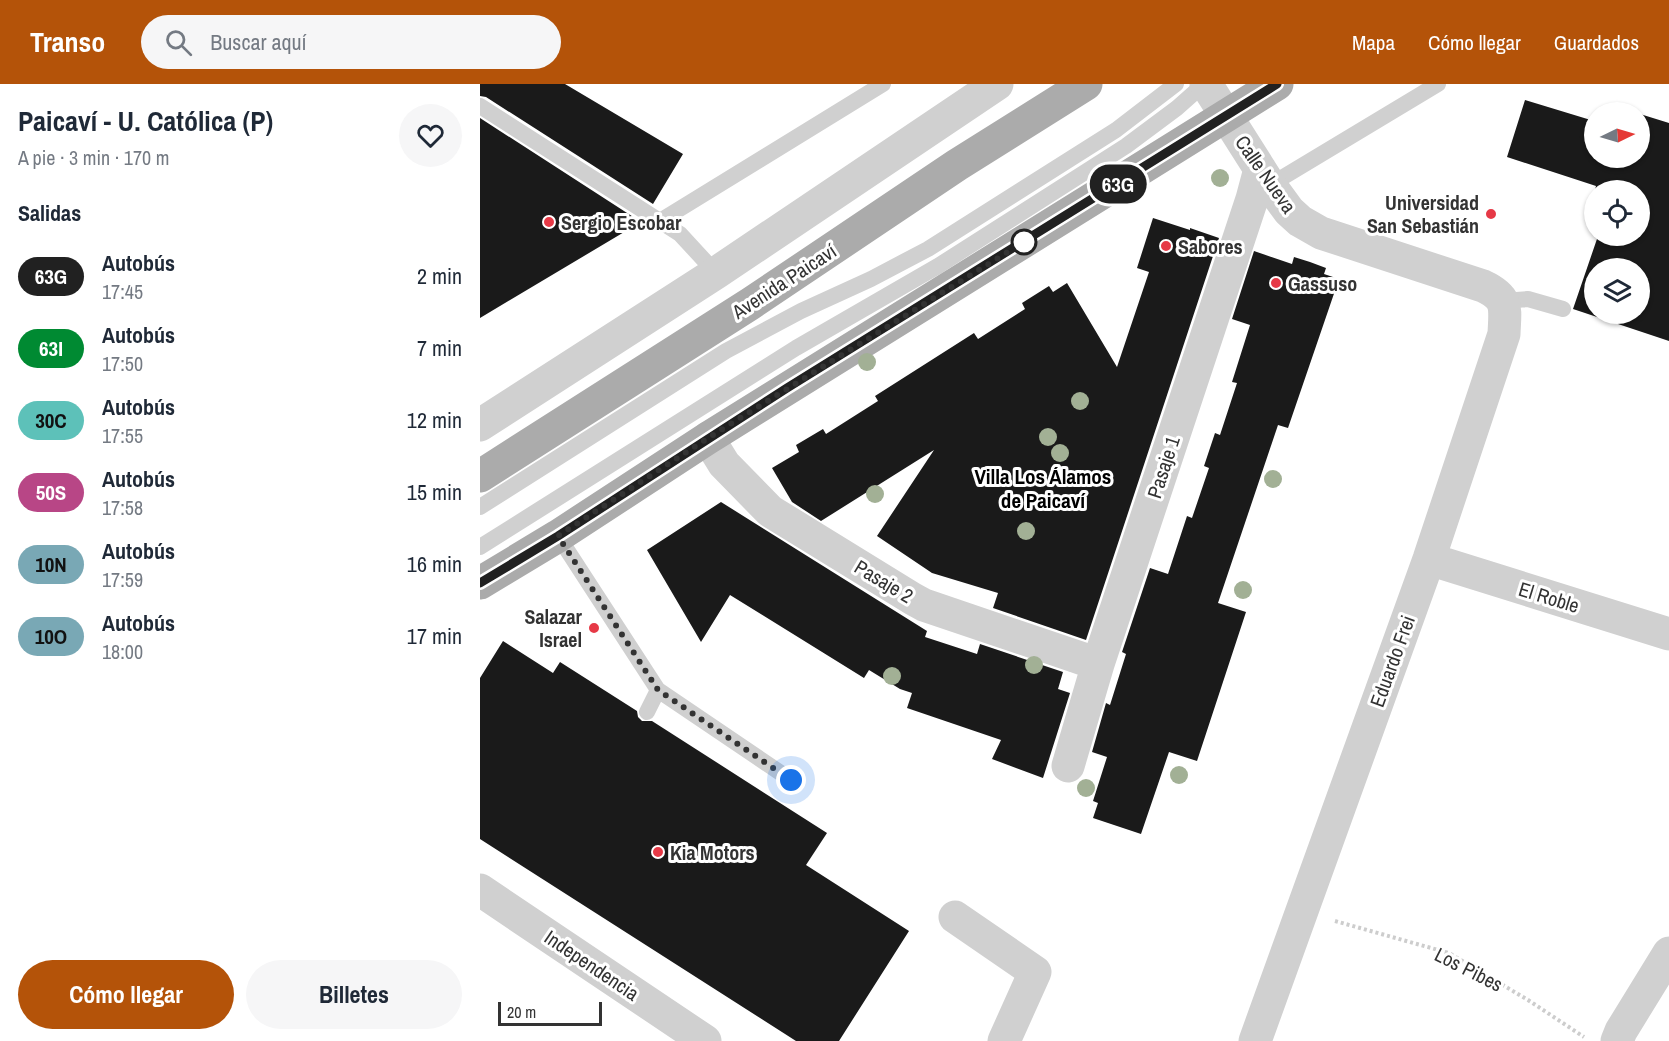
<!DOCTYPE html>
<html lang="es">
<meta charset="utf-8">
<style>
body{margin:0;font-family:"Archivo Narrow",sans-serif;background:#f6f6f7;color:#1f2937;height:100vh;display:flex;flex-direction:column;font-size:22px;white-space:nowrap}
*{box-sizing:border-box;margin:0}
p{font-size:20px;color:#747a83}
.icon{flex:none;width:33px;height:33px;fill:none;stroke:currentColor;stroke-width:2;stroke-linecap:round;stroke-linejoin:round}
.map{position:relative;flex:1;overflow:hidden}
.details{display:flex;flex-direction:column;background:#fff;width:480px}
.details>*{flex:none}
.badge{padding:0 12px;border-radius:20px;font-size:21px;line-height:39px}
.needle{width:39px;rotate:85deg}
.controls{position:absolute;left:1104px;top:18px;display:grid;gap:12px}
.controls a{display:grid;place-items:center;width:66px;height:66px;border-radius:50%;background:#fff;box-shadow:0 2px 4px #0004;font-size:30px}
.scale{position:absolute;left:18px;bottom:15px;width:104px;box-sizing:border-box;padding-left:6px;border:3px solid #333;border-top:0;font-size:16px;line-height:21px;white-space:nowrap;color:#333;-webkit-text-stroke:4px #fff;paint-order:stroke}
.you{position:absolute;width:30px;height:30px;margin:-15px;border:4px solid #fff;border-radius:50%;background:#1a73e8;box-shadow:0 0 0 9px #1a73e833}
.map>.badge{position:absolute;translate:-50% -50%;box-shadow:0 0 0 3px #fff}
h2{padding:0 18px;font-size:22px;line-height:54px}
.round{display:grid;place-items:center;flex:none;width:63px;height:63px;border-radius:32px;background:#f6f6f7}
.headline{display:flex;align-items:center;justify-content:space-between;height:102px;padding:0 18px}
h1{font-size:28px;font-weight:700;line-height:45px}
.action{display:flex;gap:12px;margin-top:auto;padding:12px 18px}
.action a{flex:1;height:69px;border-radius:36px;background:#b45309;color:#fff;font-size:24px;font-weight:700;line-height:69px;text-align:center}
.action a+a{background:#f6f6f7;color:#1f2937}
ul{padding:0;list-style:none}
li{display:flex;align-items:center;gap:18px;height:72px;padding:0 18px}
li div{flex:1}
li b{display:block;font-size:22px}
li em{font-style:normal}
li .badge{min-width:66px;font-weight:700;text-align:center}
header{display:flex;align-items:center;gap:36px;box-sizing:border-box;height:84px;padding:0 30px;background:#b45309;color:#fff}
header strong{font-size:28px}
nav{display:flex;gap:33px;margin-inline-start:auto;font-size:21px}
.search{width:420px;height:54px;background:#f6f6f7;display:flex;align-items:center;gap:15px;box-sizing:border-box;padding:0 21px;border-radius:33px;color:#747a83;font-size:22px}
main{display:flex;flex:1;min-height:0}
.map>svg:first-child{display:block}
</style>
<header>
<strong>Transo</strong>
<div class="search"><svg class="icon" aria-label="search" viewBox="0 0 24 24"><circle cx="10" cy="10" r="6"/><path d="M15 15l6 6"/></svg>Buscar aquí</div>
<nav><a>Mapa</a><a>Cómo llegar</a><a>Guardados</a></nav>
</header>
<main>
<section class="details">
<div class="headline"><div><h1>Paicaví - U. Católica (P)</h1><p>A pie · 3 min · 170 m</p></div><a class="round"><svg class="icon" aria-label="heart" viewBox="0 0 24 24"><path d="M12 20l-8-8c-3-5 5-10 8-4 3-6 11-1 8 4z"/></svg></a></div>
<h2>Salidas</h2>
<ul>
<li><span class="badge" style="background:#212121;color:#fff">63G</span><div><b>Autobús</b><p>17:45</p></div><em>2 min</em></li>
<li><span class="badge" style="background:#008a32;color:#fff">63I</span><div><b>Autobús</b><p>17:50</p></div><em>7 min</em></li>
<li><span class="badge" style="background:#5dc1b9;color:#111">30C</span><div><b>Autobús</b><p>17:55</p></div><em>12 min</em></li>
<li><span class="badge" style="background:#b84686;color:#fff">50S</span><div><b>Autobús</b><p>17:58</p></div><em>15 min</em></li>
<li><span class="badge" style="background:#79a8b5;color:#111">10N</span><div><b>Autobús</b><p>17:59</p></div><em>16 min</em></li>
<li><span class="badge" style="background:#79a8b5;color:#111">10O</span><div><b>Autobús</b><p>18:00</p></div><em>17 min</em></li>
</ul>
<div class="action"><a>Cómo llegar</a><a>Billetes</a></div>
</section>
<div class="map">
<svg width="1189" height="957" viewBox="0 0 1189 957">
<rect width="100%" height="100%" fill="#fff"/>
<!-- building -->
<path fill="#1a1a1a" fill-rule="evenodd" d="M0 0H85L203 70 173 120 6 13 0 12Z
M1045 16 1114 37V74H1160V30L1189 39V257L1093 225 1118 152H1160V106H1115L1116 102 1027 73ZM1114 184H1160V230H1114Z
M0 34 161 138 0 234Z
M673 134 710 146V144L739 154 606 556 513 524 518 509 452 489 397 452 454 366 341 437 312 418 292 384 319 368 316 361 343 345 346 350 398 317 395 312 494 249 498 255 545 225 542 219 569 202 573 208 587 199 637 283 669 188 657 184Z
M774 167 812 180 814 173 830 178 846 184 844 190 859 195 808 344 798 341 738 519 766 528 717 677 689 668 661 750 613 734 618 719 613 717 627 673 612 668 626 619 630 621 646 570 642 568 670 484 688 490 707 432 712 434 729 384 724 382 735 349 740 351 757 299 752 298 770 241 752 235Z
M241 418 447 547 445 553 497 570 500 560 583 588 578 605 590 609 563 694 512 675 521 656 427 624 432 609 420 605 389 586 384 594 250 511 221 558 167 466Z
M23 557 73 589 80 578 157 627 158 633 162 637H172L347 749 326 781 429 847 359 957H316L0 755V594Z"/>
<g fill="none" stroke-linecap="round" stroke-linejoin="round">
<!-- path -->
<path stroke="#cdcdcd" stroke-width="4" stroke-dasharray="3 3" stroke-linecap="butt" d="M855 837 969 869 1048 916 1104 953"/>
<!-- service -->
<path stroke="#d0d0d0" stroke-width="16" d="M0 22 200 150 236 189
M790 101 958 0
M180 137 403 0
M1023 217 1048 215 1083 225
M0 423 246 267 321 227 391 195 448 165 636 46 696 0
M78 452 178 606 311 696
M0 463 316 264 458 182 646 62 697 24 724 0
M167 628 178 606"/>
<!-- minor -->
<path stroke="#d0d0d0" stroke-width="33" d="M726 0 790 101 809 127 820 137 841 149 1003 202C1029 214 1025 224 1024 250L949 475 775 957
M228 354 244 380 290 427 433 515 444 521 618 580
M949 475 1189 550
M588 682 618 580 772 115 780 85
M0 806 225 957
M475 833 555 888 524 957
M1137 957 1141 947 1189 869"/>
<!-- tertiary -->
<path stroke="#d0d0d0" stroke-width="33" d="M0 341 236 189 517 0"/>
<!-- primary -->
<path stroke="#ababab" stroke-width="33" d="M0 392 270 220 477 81 606 0
M0 499 78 452 228 354 797 0"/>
</g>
<!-- trees -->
<g fill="#a2b095">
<circle cx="740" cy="94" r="9"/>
<circle cx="387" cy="278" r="9"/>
<circle cx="600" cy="317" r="9"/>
<circle cx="568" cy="353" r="9"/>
<circle cx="580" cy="369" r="9"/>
<circle cx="793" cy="395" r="9"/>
<circle cx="395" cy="410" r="9"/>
<circle cx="546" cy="447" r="9"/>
<circle cx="763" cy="506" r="9"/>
<circle cx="554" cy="581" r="9"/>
<circle cx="412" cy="592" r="9"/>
<circle cx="699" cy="691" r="9"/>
<circle cx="606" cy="704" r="9"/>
</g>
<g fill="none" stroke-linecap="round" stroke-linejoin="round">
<!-- line casing -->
<g stroke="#fff" stroke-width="14">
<path id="line" d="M0 499 78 452 307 304 797 0"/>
</g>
<!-- line -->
<use href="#line" stroke="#212121" stroke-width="9"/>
<!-- walk -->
<path stroke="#333" stroke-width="6" stroke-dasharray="0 10.8" d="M311 696 178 606 78 452 228 354 544 158"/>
</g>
<!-- markers -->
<g fill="#e63946" stroke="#fff" stroke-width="2">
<circle cx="1011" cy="130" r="6"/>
<circle cx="69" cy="138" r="6"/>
<circle cx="686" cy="162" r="6"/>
<circle cx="796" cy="199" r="6"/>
<circle cx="114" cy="544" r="6"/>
<circle cx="178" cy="768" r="6"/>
</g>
<circle fill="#fff" stroke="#212121" stroke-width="3" cx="544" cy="158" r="12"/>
<g text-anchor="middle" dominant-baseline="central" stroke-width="6" stroke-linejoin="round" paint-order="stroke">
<!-- street labels -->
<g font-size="20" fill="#333" stroke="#fff">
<text transform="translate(786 90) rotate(55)">Calle Nueva</text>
<text transform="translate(304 197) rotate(-33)">Avenida Paicaví</text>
<text transform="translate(683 383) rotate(-72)">Pasaje 1</text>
<text transform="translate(404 497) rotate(31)">Pasaje 2</text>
<text transform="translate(1069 513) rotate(17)">El Roble</text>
<text transform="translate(912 577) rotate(-70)">Eduardo Frei</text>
<text transform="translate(112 881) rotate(34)">Independencia</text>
<text transform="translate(989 885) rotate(27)">Los Pibes</text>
</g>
<!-- poi labels -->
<g font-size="20" font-weight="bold" fill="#333" stroke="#fff" text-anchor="start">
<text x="999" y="118" text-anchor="end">Universidad<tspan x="999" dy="23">San Sebastián</tspan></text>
<text x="81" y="138">Sergio Escobar</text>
<text x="698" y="162">Sabores</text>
<text x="808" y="199">Gassuso</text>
<text x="102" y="532" text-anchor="end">Salazar<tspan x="102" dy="23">Israel</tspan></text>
<text x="190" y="768">Kia Motors</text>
</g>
<!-- neighbourhood labels -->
<g font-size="21" font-weight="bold" fill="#000" stroke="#fff">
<text x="563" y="392">Villa Los Álamos<tspan x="563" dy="24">de Paicaví</tspan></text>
</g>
</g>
</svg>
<div class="controls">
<a><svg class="needle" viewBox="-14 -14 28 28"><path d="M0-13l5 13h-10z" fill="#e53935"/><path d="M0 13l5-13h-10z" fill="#747a83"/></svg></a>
<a><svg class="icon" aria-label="locate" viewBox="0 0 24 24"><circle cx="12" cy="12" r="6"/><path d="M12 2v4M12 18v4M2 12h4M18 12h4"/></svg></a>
<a><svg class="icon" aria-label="layers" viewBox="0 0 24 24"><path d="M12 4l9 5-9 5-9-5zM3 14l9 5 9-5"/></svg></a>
</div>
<div class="scale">20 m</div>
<div class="you" style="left:311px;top:696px"></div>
<b class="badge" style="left:638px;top:100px;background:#212121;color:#fff">63G</b>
</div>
</main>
